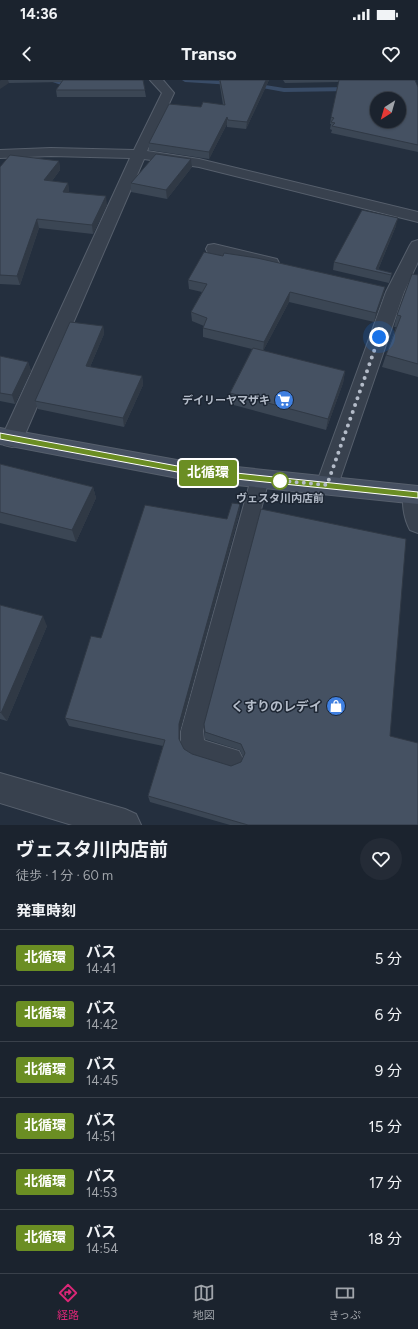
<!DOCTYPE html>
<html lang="ja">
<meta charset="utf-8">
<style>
body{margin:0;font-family:Figtree,"Noto Sans JP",sans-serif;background:#242b36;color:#f1f3f6;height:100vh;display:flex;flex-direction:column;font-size:15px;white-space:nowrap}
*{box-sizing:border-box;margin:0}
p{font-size:13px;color:#a0a4aa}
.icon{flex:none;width:22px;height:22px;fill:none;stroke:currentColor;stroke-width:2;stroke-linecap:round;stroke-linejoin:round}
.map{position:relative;height:745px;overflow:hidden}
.drawer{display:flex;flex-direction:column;background:#1b232e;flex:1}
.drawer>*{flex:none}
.badge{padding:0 8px;border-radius:3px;font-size:14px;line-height:26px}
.needle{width:26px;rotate:217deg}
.tools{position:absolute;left:370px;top:12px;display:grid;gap:8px}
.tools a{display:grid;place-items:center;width:36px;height:36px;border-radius:50%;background:#1b232e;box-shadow:0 1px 3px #0004,0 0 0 1px #39404a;font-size:20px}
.you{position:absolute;width:20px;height:20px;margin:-10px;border:3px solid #fff;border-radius:50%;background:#1a73e8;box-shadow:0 0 0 6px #1a73e833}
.map>.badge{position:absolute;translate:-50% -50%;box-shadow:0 0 0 2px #fff}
h2{padding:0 16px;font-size:15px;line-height:36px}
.round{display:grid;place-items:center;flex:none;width:42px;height:42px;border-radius:21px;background:#242b36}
.headline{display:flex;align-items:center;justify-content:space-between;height:68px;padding:0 16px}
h1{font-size:19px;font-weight:700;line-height:30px}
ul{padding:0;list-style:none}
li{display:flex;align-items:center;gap:12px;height:56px;padding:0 16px;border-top:1px solid #39404a}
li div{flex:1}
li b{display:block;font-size:15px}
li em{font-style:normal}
li .badge{min-width:44px;font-weight:700;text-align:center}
.status{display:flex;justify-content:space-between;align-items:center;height:28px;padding:0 20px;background:#1b232e;direction:ltr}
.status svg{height:11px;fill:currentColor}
header{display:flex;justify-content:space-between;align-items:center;height:52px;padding:0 16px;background:#1b232e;font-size:18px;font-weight:700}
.dock{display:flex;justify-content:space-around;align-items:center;height:56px;border-top:1px solid #39404a;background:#1b232e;font-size:11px;color:#a0a4aa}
.dock a{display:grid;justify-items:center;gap:2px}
.dock .selected{color:#db2777}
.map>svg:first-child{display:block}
</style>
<div class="status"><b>14:36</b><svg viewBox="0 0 49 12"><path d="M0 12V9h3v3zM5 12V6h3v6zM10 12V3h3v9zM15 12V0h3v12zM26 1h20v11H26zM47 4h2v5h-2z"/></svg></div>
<header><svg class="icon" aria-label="back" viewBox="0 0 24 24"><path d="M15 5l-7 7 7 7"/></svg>Transo<svg class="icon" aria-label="heart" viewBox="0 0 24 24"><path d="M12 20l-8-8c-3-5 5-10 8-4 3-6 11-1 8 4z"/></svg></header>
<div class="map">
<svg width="418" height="745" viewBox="0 0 418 745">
<rect width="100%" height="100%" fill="#242f3e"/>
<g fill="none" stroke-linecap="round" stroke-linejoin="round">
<!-- stream -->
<path fill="#394c67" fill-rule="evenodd" d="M47 0H74L77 2 61 5Z
M182 0 233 1 236 3 233 5 185 2Z
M253 3 284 8 351 7 354 9 351 11 284 12 251 6V4Z"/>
<!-- lane casing -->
<g stroke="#565f6c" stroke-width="2">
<path id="lane" d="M260 392 266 394 269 399 203 651 204 660 206 661 239 671 243 679 239 687 231 691 193 679 185 674 181 666V651L251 399 254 394Z"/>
</g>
<!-- street casing -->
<g stroke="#565f6c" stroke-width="2">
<path id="street" d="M150 0H163L174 13 147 71 199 79 418 132V142L199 87 144 79 23 359 20 365 12 367 4 365 1 359 130 78 51 76 0 78V70L51 68 134 70 162 13Z
M418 160V182L404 212 338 405 335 412 327 414 319 412 316 405 386 212 410 165 412 162Z
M214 164 277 179 279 183 277 187 271 188 208 173 206 169 208 165Z
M414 406 418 407V453L410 450C404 439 400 420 406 408Z
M0 693 125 729 136 734 141 745H72L0 723Z"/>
</g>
<!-- secondary casing -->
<g stroke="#565f6c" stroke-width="2">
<path id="secondary" d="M0 348 188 382 418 406V424L188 400 0 364Z"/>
</g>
<!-- lane -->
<use href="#lane" fill="#38414e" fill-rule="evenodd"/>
<!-- street -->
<use href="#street" fill="#38414e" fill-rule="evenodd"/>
<!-- secondary -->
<use href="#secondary" fill="#465061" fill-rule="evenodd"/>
</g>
<!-- wall -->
<path fill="#3b4654" d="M0 0H143L146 17H57L56 10 62 2 9 3Z
M219 0H269L246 49 227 47V44L209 79 149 70V63L201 27 223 25Z
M283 0H415L418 7V72L331 53 332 50 330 49 331 44H330L331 37 339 2 285 3Z
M191 79 192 87 167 119 131 112V103Z
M59 81 60 90 52 101 68 103 69 112 107 125 93 154 39 148 20 205 0 204V87Z
M396 146 378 190 392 193 389 203 333 190 334 182Z
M418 195V297L382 287 386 275 396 247H394L397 235Z
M188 200 385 207 383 216 374 242 289 222 263 271 345 291 343 303 326 350 230 324V313L252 269 203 257V248L204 246 192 241 191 232 202 212 189 209Z
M103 246 104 254 90 287 142 296 143 305 124 347 38 329 35 321Z
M0 276 28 282 31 291 15 324 0 321Z
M0 384 93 407 96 418 76 462 0 443Z
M240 424 239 435 180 651V661L184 669 192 674 231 686 241 682 243 677 240 670 205 659 204 644 390 656 418 745H230L150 722 148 716 163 666 69 646 65 638 101 558 227 439Z
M0 525 47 546 7 641 0 639Z"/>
<!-- shaded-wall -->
<path fill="#303945" d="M1 0H8L9 3 0 9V1Z
M266 0H269L246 49 247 42Z
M227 37V44L209 79V72Z
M191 79 192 87 167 119 166 110Z
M59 81 60 90 46 109 44 100Z
M68 103 69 112 64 120 63 112Z
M106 116 107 125 93 154 92 145Z
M398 138 396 146 377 192 376 189Z
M37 139 39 148 20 205 17 196Z
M385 207 383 216 374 242 376 233Z
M290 212 289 222 263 271 264 262Z
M103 246 104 254 87 294 86 286Z
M28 282 31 291 15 324 12 315Z
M345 291 343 303 326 350 328 339Z
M142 296 143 305 124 347 123 338Z
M93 407 96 418 76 462 72 450Z
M240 424 239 435 180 651V666L179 659V644Z
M43 536 47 546 7 641 1 633Z"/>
<!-- building -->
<path fill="#455162" stroke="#303945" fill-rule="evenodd" d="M63 0H143L145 10H56Z
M220 0H266L247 42 228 40 227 37 209 72 149 63 169 24 201 27 203 22 225 25Z
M339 0H415L418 7V65L332 46 335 43 331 42 334 38 331 37ZM377 19H399V41H377Z
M156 74 191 79 166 110 131 103Z
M10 75 59 81 44 100 68 103 63 112 106 116 92 145 37 139 17 196 0 195V87Z
M362 130 398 138 376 189 392 193 391 195 334 182Z
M204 172 223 176 224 173 257 178 385 207 376 233 290 212 264 262 203 248 207 238 191 232 207 204 188 200Z
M412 194 418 195V284L386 275 401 236 397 235Z
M70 242 103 246 86 286 142 296 123 338 35 321Z
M253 268 345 291 328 339 230 313Z
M0 276 28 282 12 315 0 313Z
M0 384 93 407 72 450 0 432Z
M232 423 240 424 179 644V659L184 669 192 674 231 686 241 682 245 673 241 664 205 652 204 644 261 429 406 459 390 656 418 663V745H248L148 716 165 660 65 638 91 556 101 558 145 425 227 439Z
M0 525 43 536 1 633 0 632Z"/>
<!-- line -->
<path fill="#6b8e23" stroke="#fff" d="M0 353 188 388 418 412V418L188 394 0 359Z"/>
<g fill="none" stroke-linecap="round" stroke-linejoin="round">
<!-- walk -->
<path stroke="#b4bcc9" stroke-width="4" stroke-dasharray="0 7.2" d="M280 401 274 400 327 405 379 257"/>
</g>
<!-- icons -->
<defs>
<g id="supermarket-disc" transform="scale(1)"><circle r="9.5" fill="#3f7fe0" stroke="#1d2633"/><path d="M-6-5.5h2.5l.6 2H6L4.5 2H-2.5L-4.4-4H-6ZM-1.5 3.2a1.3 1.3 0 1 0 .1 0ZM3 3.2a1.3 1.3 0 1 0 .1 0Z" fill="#fff"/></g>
<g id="shop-disc" transform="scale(1)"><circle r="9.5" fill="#3f7fe0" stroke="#1d2633"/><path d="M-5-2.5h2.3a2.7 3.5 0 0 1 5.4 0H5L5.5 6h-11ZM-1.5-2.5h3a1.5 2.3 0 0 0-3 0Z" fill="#fff"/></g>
</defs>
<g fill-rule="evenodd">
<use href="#supermarket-disc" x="284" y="320"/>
<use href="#shop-disc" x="336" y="626"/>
</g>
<!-- markers -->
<circle fill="#fff" stroke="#6b8e23" stroke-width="2" cx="280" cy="401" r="8"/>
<g text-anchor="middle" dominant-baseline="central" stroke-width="3" stroke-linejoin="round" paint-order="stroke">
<!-- poi labels -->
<g font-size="11" font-weight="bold" fill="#b4bcc9" stroke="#1d2633" text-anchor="end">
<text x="270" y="320">デイリーヤマザキ</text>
</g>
<!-- stop labels -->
<g font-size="11" font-weight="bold" fill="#b4bcc9" stroke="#1d2633">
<text x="280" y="418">ヴェスタ川内店前</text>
</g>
<!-- near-poi labels -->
<g font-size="13" font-weight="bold" fill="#b4bcc9" stroke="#1d2633" text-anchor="end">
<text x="322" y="626">くすりのレデイ</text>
</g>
</g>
</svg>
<div class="tools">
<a><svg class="needle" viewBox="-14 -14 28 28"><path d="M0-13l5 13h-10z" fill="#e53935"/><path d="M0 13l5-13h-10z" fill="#a0a4aa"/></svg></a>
</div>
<div class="you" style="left:379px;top:257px"></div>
<b class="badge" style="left:208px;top:393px;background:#6b8e23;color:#fff">北循環</b>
</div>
<section class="drawer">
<div class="headline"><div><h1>ヴェスタ川内店前</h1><p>徒歩 · 1 分 · 60 m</p></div><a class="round"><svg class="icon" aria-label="heart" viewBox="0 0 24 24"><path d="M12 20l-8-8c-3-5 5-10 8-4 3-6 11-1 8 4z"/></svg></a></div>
<h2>発車時刻</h2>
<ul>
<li><span class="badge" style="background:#6b8e23;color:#fff">北循環</span><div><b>バス</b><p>14:41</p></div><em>5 分</em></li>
<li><span class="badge" style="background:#6b8e23;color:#fff">北循環</span><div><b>バス</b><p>14:42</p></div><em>6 分</em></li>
<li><span class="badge" style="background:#6b8e23;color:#fff">北循環</span><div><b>バス</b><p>14:45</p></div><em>9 分</em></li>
<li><span class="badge" style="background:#6b8e23;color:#fff">北循環</span><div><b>バス</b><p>14:51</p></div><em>15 分</em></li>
<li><span class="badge" style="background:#6b8e23;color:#fff">北循環</span><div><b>バス</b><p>14:53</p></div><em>17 分</em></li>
<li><span class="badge" style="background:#6b8e23;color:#fff">北循環</span><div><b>バス</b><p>14:54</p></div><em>18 分</em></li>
</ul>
</section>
<nav class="dock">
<a class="selected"><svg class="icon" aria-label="directions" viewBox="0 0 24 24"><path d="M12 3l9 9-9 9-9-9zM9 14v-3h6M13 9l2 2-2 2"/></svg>経路</a>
<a><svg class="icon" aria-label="map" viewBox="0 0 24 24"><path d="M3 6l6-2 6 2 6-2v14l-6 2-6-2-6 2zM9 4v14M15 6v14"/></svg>地図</a>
<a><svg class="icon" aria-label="tickets" viewBox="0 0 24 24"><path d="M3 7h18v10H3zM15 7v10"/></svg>きっぷ</a>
</nav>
